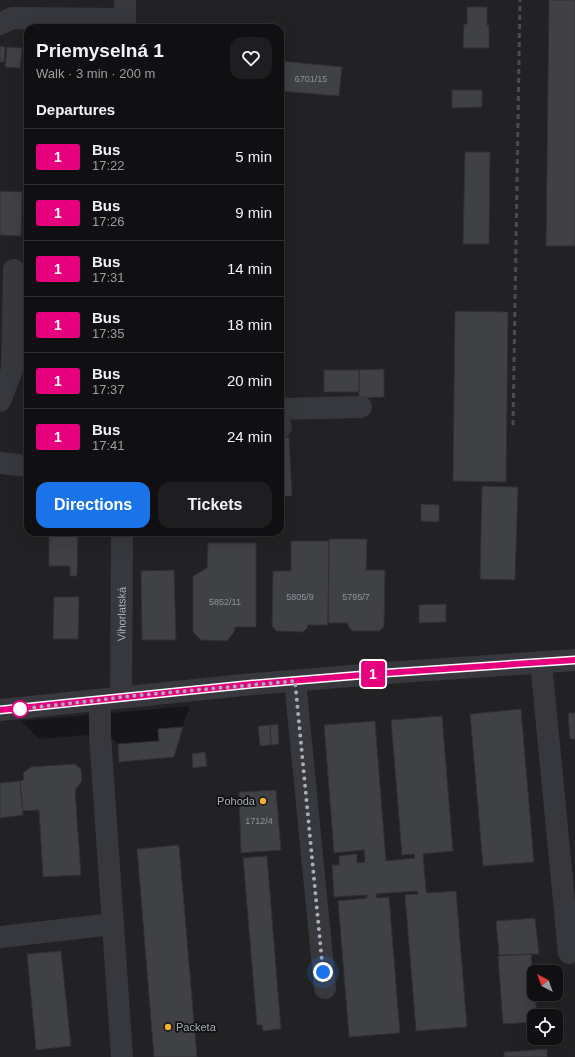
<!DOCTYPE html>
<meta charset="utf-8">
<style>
body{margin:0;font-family:Arial,sans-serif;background:#1e1e20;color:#f1f3f6;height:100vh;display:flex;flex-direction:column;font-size:15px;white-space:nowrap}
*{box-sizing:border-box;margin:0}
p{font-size:13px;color:#9c9d9f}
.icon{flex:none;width:22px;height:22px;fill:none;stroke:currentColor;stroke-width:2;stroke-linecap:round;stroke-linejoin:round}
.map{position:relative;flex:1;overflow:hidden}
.details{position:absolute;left:24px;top:24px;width:260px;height:512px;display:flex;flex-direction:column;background:#101012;border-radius:12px;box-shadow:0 4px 16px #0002,0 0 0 1px #303032}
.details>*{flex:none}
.badge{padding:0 8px;border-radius:3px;font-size:14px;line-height:26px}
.needle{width:26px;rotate:319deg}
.fabs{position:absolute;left:527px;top:965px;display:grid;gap:8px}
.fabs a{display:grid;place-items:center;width:36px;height:36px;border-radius:8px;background:#101012;box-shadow:0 4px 16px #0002,0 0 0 1px #303032;font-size:20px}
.you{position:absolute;width:20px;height:20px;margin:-10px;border:3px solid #fff;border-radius:50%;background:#1a73e8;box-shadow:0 0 0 6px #1a73e833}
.map>.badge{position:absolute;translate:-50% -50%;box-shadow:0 0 0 2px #fff}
h2{padding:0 12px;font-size:15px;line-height:36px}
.round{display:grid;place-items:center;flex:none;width:42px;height:42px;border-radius:12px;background:#1e1e20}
.summary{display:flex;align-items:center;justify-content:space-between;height:68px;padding:0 12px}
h1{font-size:19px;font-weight:700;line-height:30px}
.cta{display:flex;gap:8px;margin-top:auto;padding:8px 12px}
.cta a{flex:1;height:46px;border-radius:12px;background:#1a73e8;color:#fff;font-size:16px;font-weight:700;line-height:46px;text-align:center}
.cta a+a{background:#1e1e20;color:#f1f3f6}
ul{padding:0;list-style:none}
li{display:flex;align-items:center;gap:12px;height:56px;padding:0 12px;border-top:1px solid #303032}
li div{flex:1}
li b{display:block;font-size:15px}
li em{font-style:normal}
li .badge{min-width:44px;font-weight:700;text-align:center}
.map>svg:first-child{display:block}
</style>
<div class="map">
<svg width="575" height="1057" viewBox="0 0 575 1057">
<rect width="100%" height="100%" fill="#161618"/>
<!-- built -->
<path fill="#222225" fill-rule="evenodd" d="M0 0H575V1057H0ZM28 28H280V532H28ZM190 706 183 726 158 729 159 741 118 744 108 735H88L39 739 21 721ZM534 972H556V994H534ZM534 1016H556V1038H534Z"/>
<!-- building -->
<path fill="#404145" stroke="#303034" d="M549 0H575V246H546Z
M467 7H487V25H489V48H463L464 24H467Z
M0 46 5 47 4 62H0Z
M7 47 22 48 20 68 5 67Z
M280 61 342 67 339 96 280 91Z
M28 71V237H26Z
M452 90H482V107L452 108Z
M465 152H490L489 244H463Z
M0 191 22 192 21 236 0 235Z
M455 311 508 312 506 482 453 481Z
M384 369V397L359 398V370Z
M324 370H359V392H324Z
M289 437 292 496H280V438Z
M482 486 518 487 515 580 480 579Z
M421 504 439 505V522L421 521Z
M49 532H78L77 576H70V566H49Z
M329 539H367L366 570H385L384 627 379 631H352L348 626V623H328Z
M291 541H329L328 625H307L308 627 303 632 276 631 272 626 273 571H291Z
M208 543H256V627H235L234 632 227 641 201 640 193 632V576L207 568Z
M174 570 176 640H142L141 571Z
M54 597H79L78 639H53Z
M446 604V622L419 623V605Z
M521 709 534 862 483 866 470 714Z
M568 713H575V739H570Z
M442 716 453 851 423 854 426 890 427 893 456 891 467 1027 416 1031 405 895 418 894 417 891 376 894 377 898 389 897 400 1033 349 1037 338 901 367 898V895L334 897 332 865H339V856L357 854V863L365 862 364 850 334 853 324 725 375 721 386 861 415 858 414 854 402 855 391 720Z
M278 724 279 744 271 745 270 725Z
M270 725 271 745 260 746 258 726Z
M183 727 174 757 119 762 118 744 159 741 158 729Z
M205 752 207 766 193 768 192 754Z
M75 764 81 769 82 781 75 790 81 875 43 877 39 810 23 811 20 781 24 780 23 773 31 767Z
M20 781 23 815 0 818V783Z
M276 790 281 850 241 853 239 792Z
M179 845 197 1057H154L137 849Z
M267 856 281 1029 263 1031 262 1025H257L243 858Z
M535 918 539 954 499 955 496 921Z
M61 951 71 1046 36 1050 27 954Z
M531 954 534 994H535L537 1016H534V1022L503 1024 498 956Z
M547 1049V1057H504V1052Z"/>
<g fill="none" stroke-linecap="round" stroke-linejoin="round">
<!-- minor -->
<g stroke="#37383d" stroke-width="22">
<path d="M0 24 12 18 125 19"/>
<path d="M125 28V0"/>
<path d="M0 401 12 370 14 270"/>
<path d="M280 409 361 407"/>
<path d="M280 427H281"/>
<path d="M0 463 28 466"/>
<path d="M541 662 569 953"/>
<path d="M295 681 325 988"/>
<path id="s1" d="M121 697 122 532"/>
<path d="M100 701V735L122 1057"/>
<path d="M0 710 253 684 386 673 575 660"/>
<path d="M0 937 113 924"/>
</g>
<!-- rail -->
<path stroke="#4a4c52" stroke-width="3" stroke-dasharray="5 4" stroke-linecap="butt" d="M513 425 520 0"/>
</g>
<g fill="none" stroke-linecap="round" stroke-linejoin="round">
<!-- line casing -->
<g stroke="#fff" stroke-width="9">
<path id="line" d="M0 710 253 684 386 673 575 660"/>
</g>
<!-- line -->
<use href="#line" stroke="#e6007e" stroke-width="6"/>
<!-- walk -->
<path stroke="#a8adb8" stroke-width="4" stroke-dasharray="0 7.2" d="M20 709 100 700 121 697 295 681 323 972"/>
</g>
<!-- markers -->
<circle fill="#fff" stroke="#e6007e" stroke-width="2" cx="20" cy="709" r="8"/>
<g fill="#f2b134" stroke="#111113" stroke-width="1.5">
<circle cx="263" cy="801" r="4"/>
<circle cx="168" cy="1027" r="4"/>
</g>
<g text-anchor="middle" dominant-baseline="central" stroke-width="3.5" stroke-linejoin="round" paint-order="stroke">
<!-- number labels -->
<g font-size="9" fill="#8e929b">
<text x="311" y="79">6701/15</text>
<text x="300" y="597">5805/9</text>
<text x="356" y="597">5795/7</text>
<text x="225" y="602">5852/11</text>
<text x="259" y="821">1712/4</text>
</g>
<!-- street labels -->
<g font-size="11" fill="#a8adb8" stroke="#111113">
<text stroke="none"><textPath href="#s1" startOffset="83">Vihorlatská</textPath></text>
</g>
<!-- poi labels -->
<g font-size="11" fill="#a8adb8" stroke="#111113" text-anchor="end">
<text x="255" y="801">Pohoda</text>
<text x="176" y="1027" text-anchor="start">Packeta</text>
</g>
</g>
</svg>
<div class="fabs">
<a><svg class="needle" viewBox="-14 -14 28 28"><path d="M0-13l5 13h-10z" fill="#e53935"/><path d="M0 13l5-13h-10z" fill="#9c9d9f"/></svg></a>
<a><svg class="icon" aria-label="locate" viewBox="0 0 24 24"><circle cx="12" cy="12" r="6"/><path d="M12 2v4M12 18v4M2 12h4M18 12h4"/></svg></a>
</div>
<div class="you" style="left:323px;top:972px"></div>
<b class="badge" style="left:373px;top:674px;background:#e6007e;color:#fff">1</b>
<section class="details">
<div class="summary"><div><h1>Priemyselná 1</h1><p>Walk · 3 min · 200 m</p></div><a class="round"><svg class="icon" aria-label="heart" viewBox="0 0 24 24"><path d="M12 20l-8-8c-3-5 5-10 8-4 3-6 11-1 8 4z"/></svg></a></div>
<h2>Departures</h2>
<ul>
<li><span class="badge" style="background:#e6007e;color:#fff">1</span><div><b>Bus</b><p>17:22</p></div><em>5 min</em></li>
<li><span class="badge" style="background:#e6007e;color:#fff">1</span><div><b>Bus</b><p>17:26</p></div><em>9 min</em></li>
<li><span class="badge" style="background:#e6007e;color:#fff">1</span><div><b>Bus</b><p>17:31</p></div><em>14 min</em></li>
<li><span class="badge" style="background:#e6007e;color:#fff">1</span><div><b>Bus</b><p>17:35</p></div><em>18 min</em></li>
<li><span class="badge" style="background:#e6007e;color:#fff">1</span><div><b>Bus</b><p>17:37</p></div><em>20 min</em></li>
<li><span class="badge" style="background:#e6007e;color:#fff">1</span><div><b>Bus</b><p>17:41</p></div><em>24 min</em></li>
</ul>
<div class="cta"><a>Directions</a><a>Tickets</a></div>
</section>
</div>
